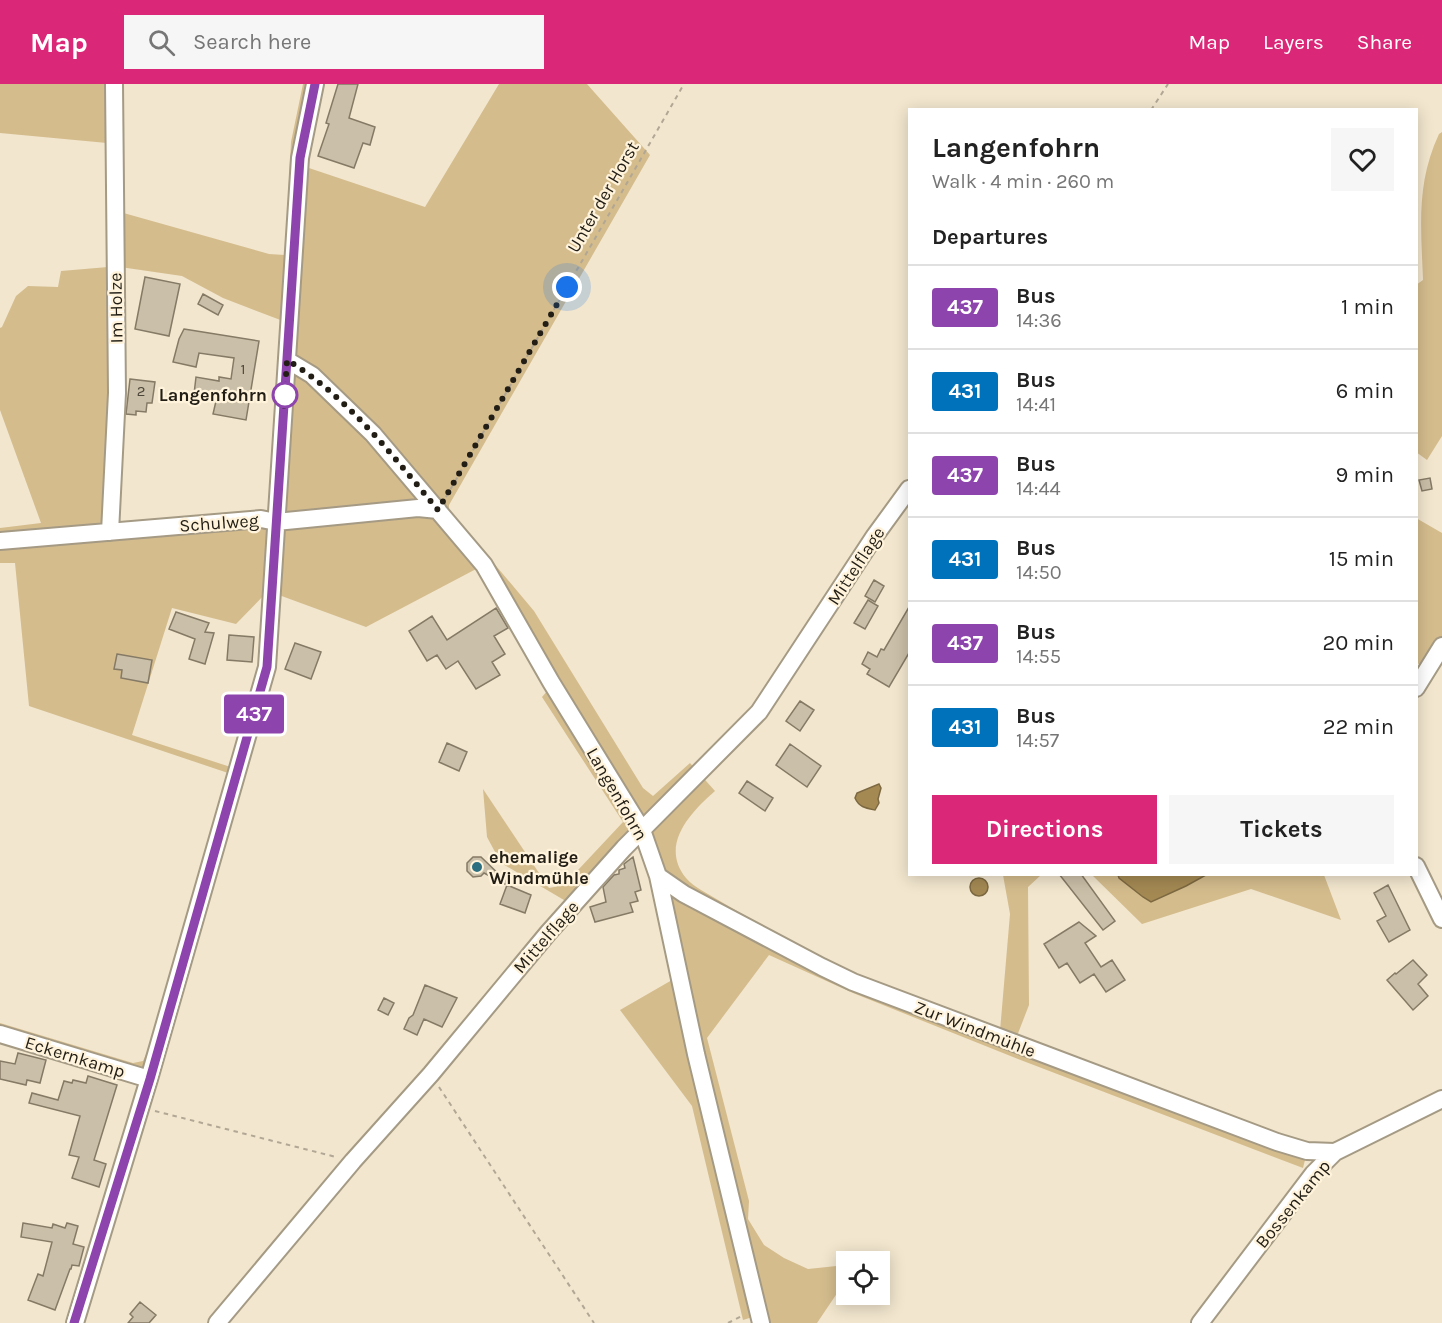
<!DOCTYPE html>
<meta charset="utf-8">
<style>
body{margin:0;font-family:Karla,sans-serif;background:#f6f6f6;color:#222;height:100vh;display:flex;flex-direction:column;font-size:22px;white-space:nowrap}
*{box-sizing:border-box;margin:0}
p{font-size:20px;color:#767676}
.icon{flex:none;width:33px;height:33px;fill:none;stroke:currentColor;stroke-width:2;stroke-linecap:round;stroke-linejoin:round}
.map{position:relative;flex:1;overflow:hidden}
.side{position:absolute;left:908px;top:24px;width:510px;height:768px;display:flex;flex-direction:column;background:#fff;border-radius:0px;box-shadow:0 3px 15px #0003}
.side>*{flex:none}
.badge{padding:0 12px;border-radius:4px;font-size:21px;line-height:39px}
.fabs{position:absolute;left:836px;top:1167px;display:grid;gap:12px}
.fabs a{display:grid;place-items:center;width:54px;height:54px;border-radius:0px;background:#fff;box-shadow:0 3px 15px #0003;font-size:30px}
.you{position:absolute;width:30px;height:30px;margin:-15px;border:4px solid #fff;border-radius:50%;background:#1a73e8;box-shadow:0 0 0 9px #1a73e833}
.map>.badge{position:absolute;translate:-50% -50%;box-shadow:0 0 0 3px #fff}
h2{padding:0 24px;font-size:22px;line-height:54px}
.round{display:grid;place-items:center;flex:none;width:63px;height:63px;border-radius:0px;background:#f6f6f6}
.summary{display:flex;align-items:center;justify-content:space-between;height:102px;padding:0 24px}
h1{font-size:28px;font-weight:700;line-height:45px}
.primary-button{display:flex;gap:12px;margin-top:auto;padding:12px 24px}
.primary-button a{flex:1;height:69px;border-radius:0px;background:#db2777;color:#fff;font-size:24px;font-weight:700;line-height:69px;text-align:center}
.primary-button a+a{background:#f6f6f6;color:#222}
ul{padding:0;list-style:none}
li{display:flex;align-items:center;gap:18px;height:84px;padding:0 24px;border-top:2px solid #e0e0e0}
li div{flex:1}
li b{display:block;font-size:22px}
li em{font-style:normal}
li .badge{min-width:66px;font-weight:700;text-align:center}
header{display:flex;align-items:center;gap:36px;box-sizing:border-box;height:84px;padding:0 30px;background:#db2777;color:#fff}
header strong{font-size:28px}
nav{display:flex;gap:33px;margin-inline-start:auto;font-size:21px}
.search{width:420px;height:54px;background:#f6f6f6;display:flex;align-items:center;gap:15px;box-sizing:border-box;padding:0 21px;border-radius:0px;color:#767676;font-size:22px}
.map>svg:first-child{display:block}
</style>
<header>
<strong>Map</strong>
<div class="search"><svg class="icon" aria-label="search" viewBox="0 0 24 24"><circle cx="10" cy="10" r="6"/><path d="M15 15l6 6"/></svg>Search here</div>
<nav><a>Map</a><a>Layers</a><a>Share</a></nav>
</header>
<div class="map">
<svg width="1442" height="1239" viewBox="0 0 1442 1239">
<rect width="100%" height="100%" fill="#f2e6ce"/>
<!-- green -->
<path fill="#d4bc8d" fill-rule="evenodd" d="M0 0H121L120 128 269 170 285 171 291 58 303 0H319L303 82 425 123 499 0H587L650 71 449 421V426L534 527 643 704 653 712 690 679 715 707C691 728 659 761 686 794 690 799 696 803 701 806L809 869 894 906 1000 947 1010 830 1003 791H1041L1028 803 1029 921 1017 952 1097 996 1305 1076 1303 1084 1018 975 853 909 769 871 707 954 749 1117 748 1135 764 1161 784 1174 808 1185 846 1181V1196L817 1239H765L762 1230 743 1236 692 1022 620 926 672 896 643 766 635 748 569 819 501 779 487 753 483 705 549 804 564 801 623 738 542 613 548 606 478 484 366 543 268 507 236 540 172 524 132 651 246 688 156 992 0 946V939L133 979 143 977 149 964 231 690 29 622 15 479H0V444L41 439 0 326V244L2 243 16 212 28 202 58 203 61 187 108 183 107 59 0 49ZM120 183 182 192 223 214 283 237 274 427 115 442Z
M1442 48V352L1427 376 1416 368V201L1423 196C1421 143 1416 99 1439 50Z
M1416 434 1442 449V557L1426 585 1416 578Z
M1092 791H1324L1341 836 1251 805 1142 840Z"/>
<!-- water -->
<path fill="#a48953" stroke="#7d6941" stroke-width="1.5" d="M879 700 881 704 878 715 879 719 875 726C865 724 859 723 855 714L857 709Z
M1118 791V790L1206 791 1186 802 1151 818 1143 813 1119 794Z
M970 803a9 9 0 1 1 18 0a9 9 0 1 1-18 0Z"/>
<!-- building -->
<path fill="#cabfa8" stroke="#857a65" stroke-width="1.5" d="M338 0H358L349 34 375 43 370 61 363 59 354 84 318 72 329 40 326 39Z
M145 193 180 200 169 252 135 245Z
M203 210 223 221 218 231 198 220Z
M184 245 259 257 246 336 213 330 217 313 194 310 196 293 219 297V293L231 295 234 274 199 269 196 283 173 278 179 255Z
M130 295 155 298 152 319H147L146 328 136 327V331L126 330Z
M1430 394 1432 405 1422 407 1419 396Z
M874 496 884 502 875 518 865 512Z
M868 516 878 522 865 545 854 539Z
M909 523V569L889 603 867 590 870 585 862 580 868 568 877 573 881 565 884 566Z
M496 524 508 544 494 552 505 570 492 578 500 591 476 605 458 577 446 585 437 571 427 577 409 547 432 532 447 556Z
M176 528 209 539 205 548 214 549 205 580 189 575 195 555 169 545Z
M229 551 254 553 252 578 227 576Z
M295 559 321 568 311 595 285 585Z
M117 570 152 576 148 599 121 594 122 586 114 585Z
M800 617 814 626 800 647 786 637Z
M447 659 467 668 459 687 439 678Z
M790 660 821 682 807 703 776 681Z
M747 697 773 714 765 727 739 709Z
M473 773H481L507 798 505 800 484 789 481 792 473 793 467 787V779Z
M633 773 641 806 635 808 638 817 630 819 633 828 595 838 590 823 606 818 603 803 614 791 619 790V786L625 784 624 780Z
M1059 790H1081L1115 837 1103 846Z
M507 801 531 811 525 829 500 820Z
M1388 801 1410 846 1389 858 1377 837 1386 832 1374 809Z
M1079 838 1096 852 1085 859 1101 883 1112 876 1125 896 1106 908 1094 890 1080 899 1067 879 1059 884 1044 860Z
M1413 876 1427 891 1418 900 1428 912 1413 926 1387 896 1395 889 1396 890Z
M425 901 457 914 442 943 424 935 417 951 404 945 409 934 413 931Z
M384 914 394 919 388 931 378 926Z
M18 969 46 976 40 999 27 996 26 1001 0 995V977L15 980Z
M88 992 117 1001 94 1076 106 1080 99 1103 72 1094 79 1073 69 1071 80 1032 29 1019 32 1009 58 1016 64 997 72 999 73 996 86 999Z
M23 1139 52 1144 53 1140 65 1144 67 1139 78 1142 73 1160 84 1163 79 1182 72 1181 71 1185H70L55 1226 28 1216 38 1190 43 1192 52 1158 21 1153Z
M140 1218 156 1231 149 1239H128L133 1233 130 1230Z"/>
<g fill="none" stroke-linecap="round" stroke-linejoin="round">
<!-- minor casing -->
<g stroke="#a59a84" stroke-width="20">
<path id="minor" d="M287 276 312 291 373 350 484 481 551 598 642 746 658 792 696 970 761 1239
M110 448 117 309 114 0
M0 457 261 435 276 438 418 424 438 426
M1416 604 1442 562
M1416 782 1442 835
M658 792 684 810 822 883 853 898 1277 1058 1307 1067 1335 1068
M0 950 149 995
M75 1239 149 995 267 583 300 74 315 0
M217 1239 353 1077 431 990 548 849 624 764 759 628 874 453 909 405
M1200 1239 1313 1090 1335 1068 1442 1015"/>
</g>
<!-- path -->
<path stroke="#b1a794" stroke-width="2" stroke-dasharray="4.5 4.5" stroke-linecap="butt" d="M1151 26 1168 0
M446 413 684 0
M439 1003 594 1239
M155 1027 336 1073
M728 1239 744 1231"/>
<!-- minor -->
<use href="#minor" stroke="#fff" stroke-width="16"/>
</g>
<g fill="none" stroke-linecap="round" stroke-linejoin="round">
<!-- line casing -->
<g stroke="#fff" stroke-width="14">
<path id="line" d="M74 1239 150 995 267 583 300 74 315 0"/>
</g>
<!-- line -->
<use href="#line" stroke="#8e44ad" stroke-width="9"/>
<!-- walk -->
<path stroke="#221e16" stroke-width="6" stroke-dasharray="0 10.8" d="M285 311 284 322 287 276C348 313 393 372 438 426L567 203"/>
</g>
<!-- markers -->
<circle fill="#fff" stroke="#8e44ad" stroke-width="3" cx="285" cy="311" r="12"/>
<circle fill="#2c6f80" stroke="#fff3db" stroke-width="2" cx="477" cy="783" r="6"/>
<g text-anchor="middle" dominant-baseline="central" stroke-width="4.5" stroke-linejoin="round" paint-order="stroke">
<!-- number labels -->
<g font-size="15" fill="#4c463a">
<text x="243" y="285">1</text>
<text x="141" y="307">2</text>
</g>
<!-- street labels -->
<g font-size="18" fill="#221e16" stroke="#fff3db">
<text transform="translate(603 113) rotate(-60)">Unter der Horst</text>
<text transform="translate(116 224) rotate(-91)">Im Holze</text>
<text transform="translate(219 439) rotate(-4)">Schulweg</text>
<text transform="translate(856 482) rotate(-57)">Mittelflage</text>
<text transform="translate(617 710) rotate(60)">Langenfohrn</text>
<text transform="translate(546 853) rotate(-49)">Mittelflage</text>
<text transform="translate(975 945) rotate(21)">Zur Windmühle</text>
<text transform="translate(75 973) rotate(17)">Eckernkamp</text>
<text transform="translate(1293 1120) rotate(-51)">Bossenkamp</text>
</g>
<!-- stop labels -->
<g font-size="18" font-weight="bold" fill="#221e16" stroke="#fff3db" text-anchor="end">
<text x="267" y="311">Langenfohrn</text>
</g>
<!-- poi labels -->
<g font-size="18" font-weight="bold" fill="#221e16" stroke="#fff3db" text-anchor="start">
<text x="489" y="773">ehemalige<tspan x="489" dy="21">Windmühle</tspan></text>
</g>
</g>
</svg>
<div class="fabs">
<a><svg class="icon" aria-label="locate" viewBox="0 0 24 24"><circle cx="12" cy="12" r="6"/><path d="M12 2v4M12 18v4M2 12h4M18 12h4"/></svg></a>
</div>
<div class="you" style="left:567px;top:203px"></div>
<b class="badge" style="left:254px;top:630px;background:#8e44ad;color:#fff">437</b>
<section class="side">
<div class="summary"><div><h1>Langenfohrn</h1><p>Walk · 4 min · 260 m</p></div><a class="round"><svg class="icon" aria-label="heart" viewBox="0 0 24 24"><path d="M12 20l-8-8c-3-5 5-10 8-4 3-6 11-1 8 4z"/></svg></a></div>
<h2>Departures</h2>
<ul>
<li><span class="badge" style="background:#8e44ad;color:#fff">437</span><div><b>Bus</b><p>14:36</p></div><em>1 min</em></li>
<li><span class="badge" style="background:#0072bc;color:#fff">431</span><div><b>Bus</b><p>14:41</p></div><em>6 min</em></li>
<li><span class="badge" style="background:#8e44ad;color:#fff">437</span><div><b>Bus</b><p>14:44</p></div><em>9 min</em></li>
<li><span class="badge" style="background:#0072bc;color:#fff">431</span><div><b>Bus</b><p>14:50</p></div><em>15 min</em></li>
<li><span class="badge" style="background:#8e44ad;color:#fff">437</span><div><b>Bus</b><p>14:55</p></div><em>20 min</em></li>
<li><span class="badge" style="background:#0072bc;color:#fff">431</span><div><b>Bus</b><p>14:57</p></div><em>22 min</em></li>
</ul>
<div class="primary-button"><a>Directions</a><a>Tickets</a></div>
</section>
</div>
